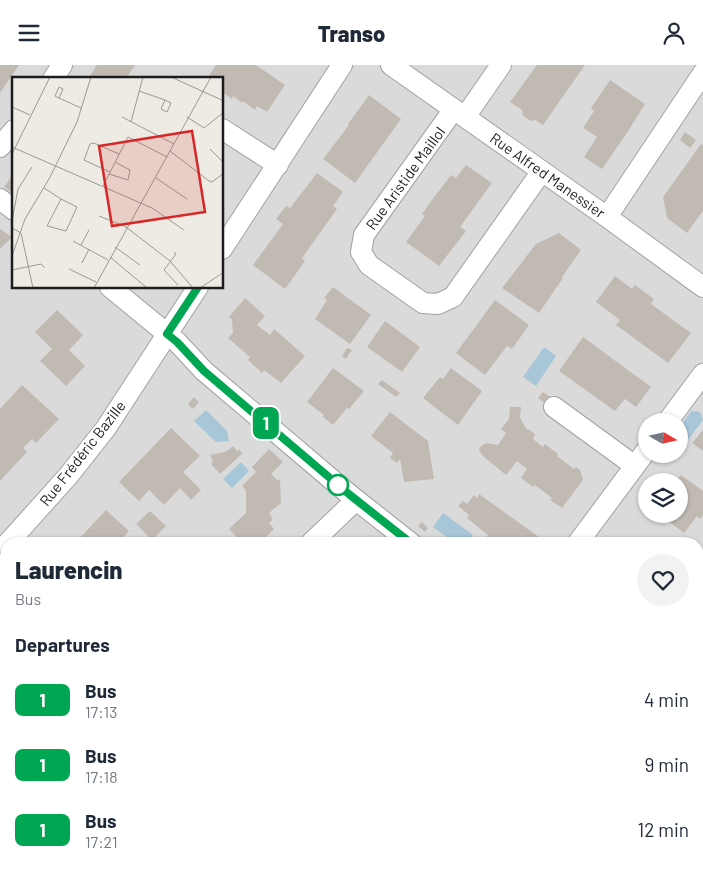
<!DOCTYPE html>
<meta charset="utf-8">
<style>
body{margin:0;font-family:Barlow,sans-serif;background:#f2f2f3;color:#1f2937;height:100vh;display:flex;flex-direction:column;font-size:19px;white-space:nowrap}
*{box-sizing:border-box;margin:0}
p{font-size:16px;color:#747a83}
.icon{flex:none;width:28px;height:28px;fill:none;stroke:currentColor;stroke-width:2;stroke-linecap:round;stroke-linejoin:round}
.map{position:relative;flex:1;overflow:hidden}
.drawer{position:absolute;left:0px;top:472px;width:704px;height:336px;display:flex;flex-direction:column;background:#fff;border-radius:20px 20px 0 0;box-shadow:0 1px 4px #0004}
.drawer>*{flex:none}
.badge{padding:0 10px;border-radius:8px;font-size:18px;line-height:32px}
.needle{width:32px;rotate:99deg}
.fabs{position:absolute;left:638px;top:348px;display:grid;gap:10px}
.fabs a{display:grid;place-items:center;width:50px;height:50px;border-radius:50%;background:#fff;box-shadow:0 1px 4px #0004;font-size:25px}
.map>.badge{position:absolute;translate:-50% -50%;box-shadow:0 0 0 2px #fff}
h2{padding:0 15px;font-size:19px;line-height:45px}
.round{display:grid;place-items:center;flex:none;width:52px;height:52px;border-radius:26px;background:#f2f2f3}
.head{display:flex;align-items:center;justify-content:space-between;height:85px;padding:0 15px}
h1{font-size:24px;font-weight:800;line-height:38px}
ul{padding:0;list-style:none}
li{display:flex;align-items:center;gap:15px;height:65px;padding:0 15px}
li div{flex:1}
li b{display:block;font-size:19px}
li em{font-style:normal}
li .badge{min-width:55px;font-weight:700;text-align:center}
header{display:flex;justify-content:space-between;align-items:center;height:65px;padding:0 15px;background:#fff;font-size:22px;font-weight:800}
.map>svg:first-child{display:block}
</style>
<header><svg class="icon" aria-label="menu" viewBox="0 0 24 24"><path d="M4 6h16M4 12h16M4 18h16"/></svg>Transo<svg class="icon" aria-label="person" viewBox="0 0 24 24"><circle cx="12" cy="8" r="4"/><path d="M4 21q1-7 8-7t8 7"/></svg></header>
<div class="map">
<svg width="703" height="808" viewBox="0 0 703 808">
<rect width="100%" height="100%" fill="#edebe3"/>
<!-- residential -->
<path fill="#dbdada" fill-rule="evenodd" d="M0 0H703V808H0ZM14 14H222V222H14ZM646 356H679V389H646ZM646 416H679V449H646ZM6 479H698V802H6Z"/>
<!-- water -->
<path fill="#a7c6d7" d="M544 282 556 291 536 321 523 312Z
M206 345 227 366 229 376 216 377 194 356Z
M692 345 694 347 696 346 700 347 703 355 687 376 679 369V363Z
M241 397 249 406 232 423 223 414Z
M443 448 473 470 466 479H456L433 462Z"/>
<!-- building -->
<path fill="#c1bab3" d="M0 0H19L0 28Z
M97 0H135L126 14H88Z
M216 0H256L285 20 267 47 257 41 255 45 243 36 242 38 233 31 232 34 222 27V14H207Z
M537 0H585L543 60 535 55 531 56 523 51 522 45 510 37Z
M610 15 645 39 627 68 602 104 584 92 597 72 583 63 594 46 591 43Z
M369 30 401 54 355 118 323 94 349 60 348 59Z
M685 67 696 75 690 83 680 75Z
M701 79 703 80V146L687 168 667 153 663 132Z
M466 100 492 118 460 162 466 166 439 201 406 177 425 151 422 149 429 139 451 110 456 113Z
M14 108V129L4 122Z
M317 108 343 127 333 141 337 144 302 193 305 196 285 224 253 200 283 159 276 154 286 141 290 143Z
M0 164 12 172 0 184Z
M559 168 581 185 562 212 563 213 539 248 502 223 536 179Z
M615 211 632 224 635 220 654 234 651 239 691 268 668 298 616 260 620 255 596 237Z
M333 222 371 250 350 279 315 254 327 235 324 233Z
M245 233 265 251 257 260 270 270 274 264 305 291 281 318 264 305 262 308 248 295 250 292 228 273 233 268 232 254 229 252Z
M495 235 529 260 512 284 507 281 485 310 456 288Z
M57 245 83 270 69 285 85 301 66 321 40 296 52 284 35 267Z
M385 256 420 282 402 307 367 282Z
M583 272 651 322 636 342 625 334 615 346 559 306Z
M347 283 352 285 346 294 342 291Z
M333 303 364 326 349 344 347 343 333 360 323 352 324 350 307 337Z
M451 303 482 326 458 360 423 333 440 312 443 314Z
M382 315 400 328 396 332 378 319Z
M22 320 59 354 36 378 32 374 23 383 27 387 0 416V344Z
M543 327 555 335 550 342 538 333Z
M194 332 199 337 193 344 188 339Z
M510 342H521L520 353 527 365 528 364 535 369 533 374 543 382 545 379 558 389 557 391 574 404 576 402 580 405 583 415 562 443 550 435 552 433 535 420 533 422 521 413 527 404 517 396 506 410 483 391 479 385 480 382 486 378 498 380 506 368 501 364 509 354Z
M390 347 428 376 434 414 404 417 400 394 397 398 390 393 393 388 371 371Z
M171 363 200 391 183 407 201 425 191 435 180 423 164 440 149 425 139 436 119 417Z
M703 365V386L692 378Z
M233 381 237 386 240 385 242 389 220 409 212 400 211 398 213 397 210 390 225 387 231 383Z
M269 384 283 397 271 409 278 416 280 414 281 438 269 448 271 450 272 455 269 458 274 464 259 479H243L229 464 246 448V425L242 421 256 407 252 402Z
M681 410 703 426V450L700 454 697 451 684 468 659 449H679V416H676Z
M479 429 539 472 534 479H481L488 470 467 453 469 450 458 441 463 436 467 439 474 430 477 433Z
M106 445 129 466 117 479H74Z
M150 446 166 461 152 475 136 459Z
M422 457 428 463 425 467 418 461Z
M6 558V606L2 611 0 609V564Z
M703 608V645L698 641V622L701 617 698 615V611L699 613Z
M6 661V695L0 680V664Z
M6 745V762L0 755V751Z
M99 802H158L152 808H93Z
M394 802H452L447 808H388Z
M537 802H572L578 808H532Z"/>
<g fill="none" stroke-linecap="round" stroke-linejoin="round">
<!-- minor casing -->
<g stroke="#a1a1a1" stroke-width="22">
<path id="minor" d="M391 0 607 152 703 222
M53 14 62 0
M454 44 364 170 361 187 369 200 423 238 438 239 453 232 542 106
M465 52 501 0
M222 64 278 100
M0 82 14 65
M0 134 14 145
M607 152 703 8
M222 184 342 0
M110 222 177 277 204 306 350 430 412 479
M554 342 635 401
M668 356 703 309
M7 479 69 410 106 363 198 222
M310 479 356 435
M577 479 646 386
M698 527 703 519
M698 690 703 694
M340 808 346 802"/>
</g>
<!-- minor -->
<use href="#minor" stroke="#fff" stroke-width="20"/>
</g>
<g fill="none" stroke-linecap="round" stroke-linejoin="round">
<!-- line casing -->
<g stroke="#fff" stroke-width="11">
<path id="line" d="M198 222 167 269 177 277 204 306 350 430 412 479"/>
</g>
<!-- line -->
<use href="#line" stroke="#00a651" stroke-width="8"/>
</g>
<!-- markers -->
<circle fill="#fff" stroke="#00a651" stroke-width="2.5" cx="338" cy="420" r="10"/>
<g text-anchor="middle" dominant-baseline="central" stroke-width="4.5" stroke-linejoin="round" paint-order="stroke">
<!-- street labels -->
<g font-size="15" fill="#1d1d1d" stroke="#fff">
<text transform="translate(548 110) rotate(35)">Rue Alfred Manessier</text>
<text transform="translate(405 113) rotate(-54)">Rue Aristide Maillol</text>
<text transform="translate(82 388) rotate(-52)">Rue Frédéric Bazille</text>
</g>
</g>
<!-- overview -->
<g transform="translate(12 12)">
<rect width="211" height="211" fill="#edebe3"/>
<path fill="none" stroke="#9a9994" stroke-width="1" d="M159 0 212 24M127 14 153 23 149 32 155 35 159 26 153 23M47 21 43 19 47 10 51 12 47 21 69 31M0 30 18 38M110 40 162 67M175 40 192 51 212 35M119 45 131 0M0 70 140 131 172 153M198 72 212 86M158 74 197 104 200 105 212 96M0 77 38 0M98 95 72 83 78 67 82 66 107 77M97 97 116 103 118 93 103 85M144 101 175 122M91 109 116 60 155 80M32 111 49 122 35 149 54 154 65 130 49 122M87 139 114 150 158 184 181 211M0 144 6 112 20 90M0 151 9 156 21 211M61 164 96 183M69 168 77 153M103 170 128 188M162 175 164 177 152 193 166 208M0 179 13 142 37 102 65 45 79 0M98 180 135 211M70 186 77 172M57 192 84 205M0 193 29 187 33 191M82 211 199 0M188 211 212 195"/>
<path fill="#d62828" fill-opacity="0.15" stroke="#d62828" stroke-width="2.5" d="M180 54 193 135 100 149 87 69Z"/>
<rect width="211" height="211" fill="none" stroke="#1d1d1d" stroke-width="2.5"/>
</g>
</svg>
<div class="fabs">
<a><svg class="needle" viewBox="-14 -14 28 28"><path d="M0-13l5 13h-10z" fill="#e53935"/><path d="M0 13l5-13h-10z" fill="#747a83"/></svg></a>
<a><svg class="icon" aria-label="layers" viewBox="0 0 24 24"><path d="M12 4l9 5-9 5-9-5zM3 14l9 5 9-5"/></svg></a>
</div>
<b class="badge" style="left:266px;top:358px;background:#00a651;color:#fff">1</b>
<section class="drawer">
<div class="head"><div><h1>Laurencin</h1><p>Bus</p></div><a class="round"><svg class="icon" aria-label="heart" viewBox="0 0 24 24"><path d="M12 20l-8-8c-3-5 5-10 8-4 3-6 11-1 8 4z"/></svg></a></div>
<h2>Departures</h2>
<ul>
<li><span class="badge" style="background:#00a651;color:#fff">1</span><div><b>Bus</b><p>17:13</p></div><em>4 min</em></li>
<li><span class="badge" style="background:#00a651;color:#fff">1</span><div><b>Bus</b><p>17:18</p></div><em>9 min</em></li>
<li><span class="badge" style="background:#00a651;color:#fff">1</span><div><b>Bus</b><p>17:21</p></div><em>12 min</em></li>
</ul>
</section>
</div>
